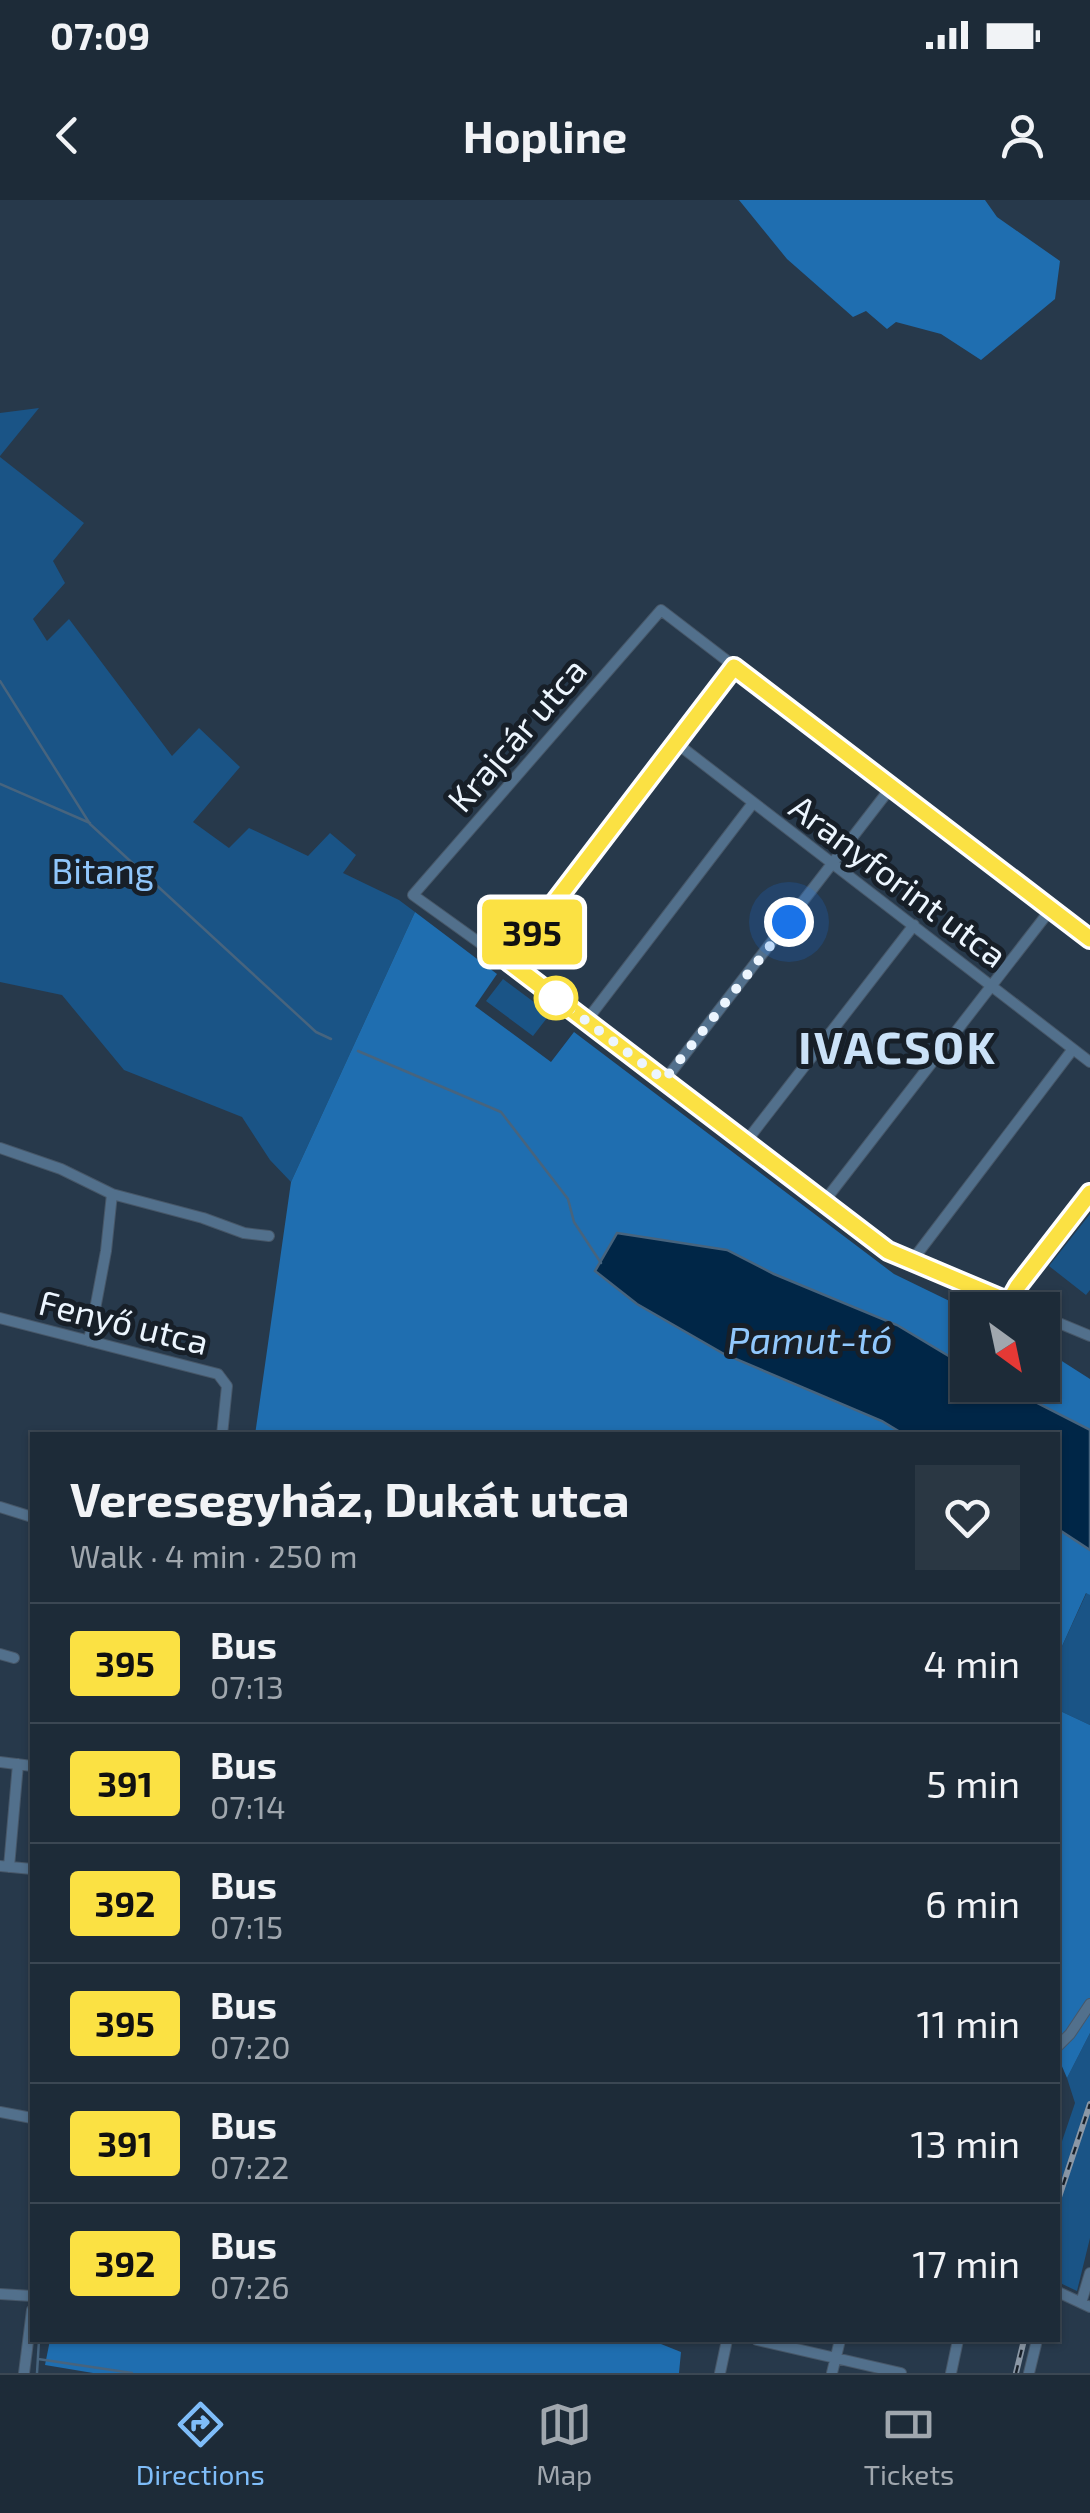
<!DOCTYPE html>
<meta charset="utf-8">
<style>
body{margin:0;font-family:"Exo 2",sans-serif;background:#2a3743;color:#f1f3f6;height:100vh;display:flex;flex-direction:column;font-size:38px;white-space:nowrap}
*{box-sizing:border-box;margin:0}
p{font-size:32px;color:#a0a7ae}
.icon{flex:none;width:55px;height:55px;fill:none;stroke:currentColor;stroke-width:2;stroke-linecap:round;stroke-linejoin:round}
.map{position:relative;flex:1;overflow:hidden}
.drawer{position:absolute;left:30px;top:1232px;width:1030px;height:910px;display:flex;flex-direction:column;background:#1d2b38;border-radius:0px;box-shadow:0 2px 8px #0004,0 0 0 2px #3b4753}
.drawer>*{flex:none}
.badge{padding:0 20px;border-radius:8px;font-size:35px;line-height:65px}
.needle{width:65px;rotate:147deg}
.fabs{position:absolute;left:950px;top:1092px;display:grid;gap:20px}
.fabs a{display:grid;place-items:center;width:110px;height:110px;border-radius:0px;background:#1d2b38;box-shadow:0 2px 8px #0004,0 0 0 2px #3b4753;font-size:50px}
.you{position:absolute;width:50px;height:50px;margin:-25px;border:8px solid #fff;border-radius:50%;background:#1a73e8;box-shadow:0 0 0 15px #1a73e833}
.map>.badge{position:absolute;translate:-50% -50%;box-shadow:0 0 0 5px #fff}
.round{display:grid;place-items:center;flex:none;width:105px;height:105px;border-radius:0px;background:#2a3743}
.summary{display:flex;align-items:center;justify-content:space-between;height:170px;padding:0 40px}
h1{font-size:48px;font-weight:700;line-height:75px}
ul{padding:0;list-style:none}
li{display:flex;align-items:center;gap:30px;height:120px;padding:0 40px;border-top:2px solid #3b4753}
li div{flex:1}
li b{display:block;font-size:38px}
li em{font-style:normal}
li .badge{min-width:110px;font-weight:700;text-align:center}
.status{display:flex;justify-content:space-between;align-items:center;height:70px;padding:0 50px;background:#1d2b38;direction:ltr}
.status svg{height:28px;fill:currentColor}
header{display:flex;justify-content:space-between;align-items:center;height:130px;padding:0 40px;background:#1d2b38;font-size:45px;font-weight:700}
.tabs{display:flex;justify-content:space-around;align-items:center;height:140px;border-top:2px solid #3b4753;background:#1d2b38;font-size:28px;color:#a0a7ae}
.tabs a{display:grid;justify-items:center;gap:5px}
.tabs .selected{color:#7fbdf9}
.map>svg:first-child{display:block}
</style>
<div class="status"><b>07:09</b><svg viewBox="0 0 49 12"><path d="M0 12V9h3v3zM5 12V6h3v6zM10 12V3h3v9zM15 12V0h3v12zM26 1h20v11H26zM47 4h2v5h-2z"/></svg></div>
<header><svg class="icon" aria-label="back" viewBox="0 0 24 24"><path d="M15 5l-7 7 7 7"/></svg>Hopline<svg class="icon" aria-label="person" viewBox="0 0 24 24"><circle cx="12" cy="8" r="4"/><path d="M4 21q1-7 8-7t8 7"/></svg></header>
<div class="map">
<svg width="1090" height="2173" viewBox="0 0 1090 2173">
<rect width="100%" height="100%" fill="#27394b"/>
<!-- green -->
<path fill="#1a5486" d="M39 208 0 256V213Z
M0 257 84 323 53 361 65 383 33 419 47 441 69 419 172 556 199 528 240 567 193 622 229 648 249 628 308 656 330 633 356 655 343 673 399 700 415 712 291 982 270 960 242 917 124 870 62 795 0 782Z
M503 779 550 814 533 836 486 801Z
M1090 1014V1090L1086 1095 1049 1066Z
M1087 1392 1090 1395V1525L1058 1510V1455Z
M1090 1833V2038L1077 2091 1058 2082V1953L1075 1903 1067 1878Z"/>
<!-- forest -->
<path fill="#1f6eb0" d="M739 0H985L997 17 1060 61 1055 99 981 160 941 134 896 122 887 129 866 111 853 117 787 59Z
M415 712 497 774 475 806 551 862 574 832 894 1074 968 1110 967 1167 897 1125 774 1074 727 1050 637 1104 724 1154 882 1221 905 1235H255L291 982Z
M1043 1149 1090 1179V1230L1002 1185H1042Z
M1058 1329 1090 1350V1395L1086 1393 1058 1455Z
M1058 1510 1090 1525V1833L1067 1878 1058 1857Z
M50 2140H651L681 2152 679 2173H93L45 2165Z"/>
<!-- water -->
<path fill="#002647" stroke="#47647e" stroke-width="2.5" d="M617 1033 727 1050 774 1074 897 1125 967 1167 968 1185H1002L1090 1230V1350L1058 1329V1235H905L882 1221 724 1154 637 1104 595 1071Z"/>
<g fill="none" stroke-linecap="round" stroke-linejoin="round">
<!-- stream -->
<path stroke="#47647e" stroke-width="2.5" d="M0 481 90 624 316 832 331 839
M0 584 90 623
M358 851 501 912 568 999 574 1022 601 1063
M38 2159 132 2173
M37 2173 39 2140"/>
<!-- minor casing -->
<g stroke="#475768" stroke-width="12">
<path id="minor" d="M675 542 1090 862
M509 763 733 467
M587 820 753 603
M665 880 892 586
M745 943 914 725
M0 948 61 969 112 994
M823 1003 1051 709
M911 1062 1073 849
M1009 1102 1018 1086 1090 993
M1029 1110 888 1051 587 820 413 695 661 410 1090 739
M1042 1116 1090 1136
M0 1118 218 1174 227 1186 222 1235
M89 1141 106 1051 112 994 203 1018 244 1033 269 1036
M0 1307 32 1317
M0 1454 14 1458
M0 1562 32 1566
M0 1666 32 1669
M9 1667 18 1564
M1058 1846 1070 1834 1090 1804
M0 1912 32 1918
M1058 2092 1090 2107
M0 2094 32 2096
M1081 2103 1090 2073
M757 2140 901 2173
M24 2173 32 2110
M720 2173 727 2140
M832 2173 840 2140
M951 2173 958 2140
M1029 2173 1037 2140"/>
</g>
<!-- minor -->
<use href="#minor" stroke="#52708c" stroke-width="10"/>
<!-- rail casing -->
<g stroke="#8b98a6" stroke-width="6">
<path id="rail" d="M1058 2000 1090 1904
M1016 2173 1024 2140"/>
</g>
<!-- rail -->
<use href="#rail" stroke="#171f28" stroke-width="2.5" stroke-dasharray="8" stroke-linecap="butt"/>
</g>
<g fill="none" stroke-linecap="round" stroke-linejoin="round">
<!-- line casing -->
<g stroke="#fff" stroke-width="22">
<path id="line" d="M1090 739 734 467 509 762 888 1051 1009 1102 1018 1086 1090 993"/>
</g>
<!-- line -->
<use href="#line" stroke="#fbe143" stroke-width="15"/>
<!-- walk -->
<path stroke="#ecf5fe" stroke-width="10" stroke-dasharray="0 18" d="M556 798 664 880 789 722"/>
</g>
<!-- markers -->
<circle fill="#fff" stroke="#fbe143" stroke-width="5" cx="556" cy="798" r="20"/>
<g text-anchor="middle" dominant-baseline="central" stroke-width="10" stroke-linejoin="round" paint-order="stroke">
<!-- street labels -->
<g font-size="35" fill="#ecf5fe" stroke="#171f28">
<text transform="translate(516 534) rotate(-49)">Krajcár utca</text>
<text transform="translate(899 680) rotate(37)">Aranyforint utca</text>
<text transform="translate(124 1121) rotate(14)">Fenyő utca</text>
</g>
<!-- park labels -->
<g font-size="35" fill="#90c6fb" stroke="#171f28">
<text x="103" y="670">Bitang</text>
</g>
<!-- water labels -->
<g font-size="38" font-style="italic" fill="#91c8fd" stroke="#171f28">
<text x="810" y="1139">Pamut-tó</text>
</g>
<!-- district labels -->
<g font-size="45" font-weight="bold" letter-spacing="2.5" fill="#cbe2f8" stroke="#171f28">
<text x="898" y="846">IVACSOK</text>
</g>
</g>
</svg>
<div class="fabs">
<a><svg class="needle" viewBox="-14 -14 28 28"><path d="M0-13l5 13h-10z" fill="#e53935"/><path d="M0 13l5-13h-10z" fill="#a0a7ae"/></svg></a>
</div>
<div class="you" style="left:789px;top:722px"></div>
<b class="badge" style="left:532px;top:732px;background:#fbe143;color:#111">395</b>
<section class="drawer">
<div class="summary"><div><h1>Veresegyház, Dukát utca</h1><p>Walk · 4 min · 250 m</p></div><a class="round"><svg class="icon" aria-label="heart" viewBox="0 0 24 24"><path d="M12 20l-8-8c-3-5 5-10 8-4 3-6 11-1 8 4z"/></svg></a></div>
<ul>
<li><span class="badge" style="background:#fbe143;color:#111">395</span><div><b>Bus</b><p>07:13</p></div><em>4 min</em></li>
<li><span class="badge" style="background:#fbe143;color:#111">391</span><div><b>Bus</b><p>07:14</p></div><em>5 min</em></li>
<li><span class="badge" style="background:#fbe143;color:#111">392</span><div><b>Bus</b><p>07:15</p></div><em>6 min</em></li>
<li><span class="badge" style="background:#fbe143;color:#111">395</span><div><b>Bus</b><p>07:20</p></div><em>11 min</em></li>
<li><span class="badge" style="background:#fbe143;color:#111">391</span><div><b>Bus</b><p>07:22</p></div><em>13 min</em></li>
<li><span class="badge" style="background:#fbe143;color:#111">392</span><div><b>Bus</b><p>07:26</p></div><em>17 min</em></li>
</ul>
</section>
</div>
<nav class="tabs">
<a class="selected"><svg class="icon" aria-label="directions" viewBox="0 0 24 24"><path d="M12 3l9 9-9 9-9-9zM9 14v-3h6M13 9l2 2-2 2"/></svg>Directions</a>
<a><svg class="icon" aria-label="map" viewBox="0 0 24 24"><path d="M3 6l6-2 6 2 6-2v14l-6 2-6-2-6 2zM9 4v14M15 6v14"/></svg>Map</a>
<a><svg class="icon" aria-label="tickets" viewBox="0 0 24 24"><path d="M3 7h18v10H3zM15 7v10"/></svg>Tickets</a>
</nav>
